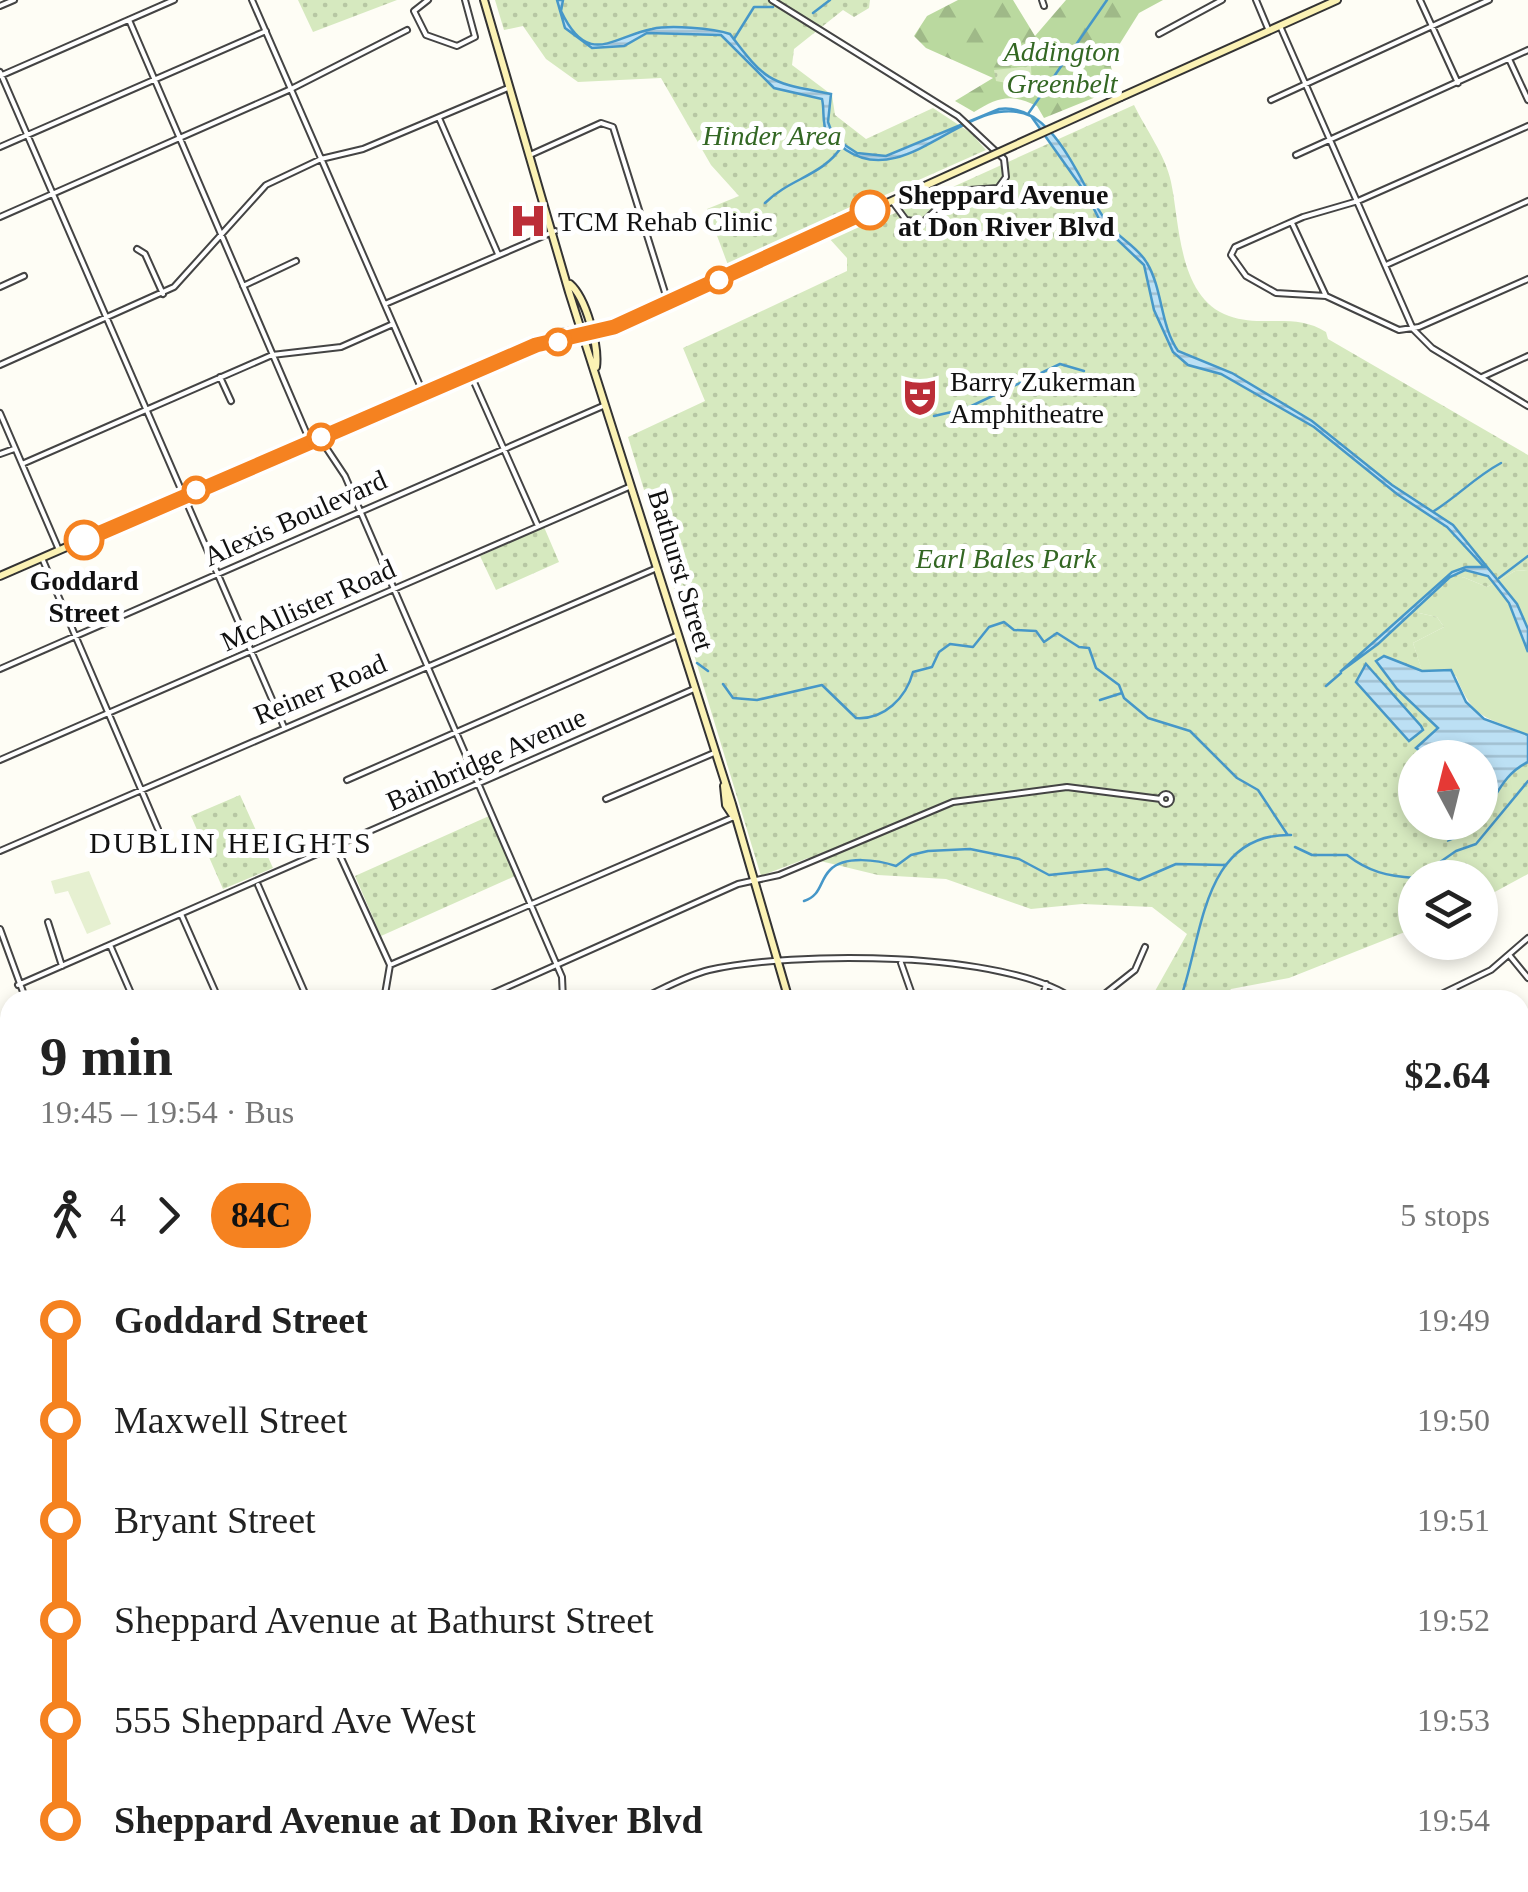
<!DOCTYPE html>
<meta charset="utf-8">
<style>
body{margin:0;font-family:Georgia,serif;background:#f2f2f2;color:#222;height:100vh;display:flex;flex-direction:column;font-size:38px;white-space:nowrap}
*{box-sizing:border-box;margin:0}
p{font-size:32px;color:#767676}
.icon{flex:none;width:55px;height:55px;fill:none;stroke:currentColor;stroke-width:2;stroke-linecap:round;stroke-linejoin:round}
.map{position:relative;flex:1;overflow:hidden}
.panel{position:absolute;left:0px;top:990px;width:1530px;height:902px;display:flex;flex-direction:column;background:#fff;border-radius:30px 30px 0 0;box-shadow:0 5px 15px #0003}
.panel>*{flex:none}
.badge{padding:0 20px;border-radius:32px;font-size:35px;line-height:65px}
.needle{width:65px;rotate:353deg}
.fabs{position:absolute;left:1398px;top:740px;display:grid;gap:20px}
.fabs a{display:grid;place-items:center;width:100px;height:100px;border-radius:50%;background:#fff;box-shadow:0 5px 15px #0003;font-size:50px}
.map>.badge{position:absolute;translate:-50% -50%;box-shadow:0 0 0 5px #fff}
.legs{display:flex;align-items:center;gap:15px;height:110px;padding:0 40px;font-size:32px}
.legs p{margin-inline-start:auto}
.head{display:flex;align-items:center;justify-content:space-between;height:170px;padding:0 40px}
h1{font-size:55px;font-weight:700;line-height:75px}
ul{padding:0 40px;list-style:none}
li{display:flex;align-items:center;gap:35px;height:100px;font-size:38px}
li i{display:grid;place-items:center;width:15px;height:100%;margin:0 12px;background:currentColor}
li i::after{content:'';width:25px;height:25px;margin:-12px;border:8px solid;border-radius:50%;background:#fff}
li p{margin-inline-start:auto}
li:first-child i{background:linear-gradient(#0000 50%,currentColor 0)}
li:last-child i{background:linear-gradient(currentColor 50%,#0000 0)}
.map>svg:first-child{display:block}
</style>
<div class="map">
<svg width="1528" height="1892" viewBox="0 0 1528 1892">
<defs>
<pattern id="forest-firs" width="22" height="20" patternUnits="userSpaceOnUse" patternTransform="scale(2.5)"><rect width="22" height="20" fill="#bad99f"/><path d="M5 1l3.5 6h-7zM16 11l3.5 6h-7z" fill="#9fb988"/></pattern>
<pattern id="park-dots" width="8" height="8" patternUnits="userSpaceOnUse" patternTransform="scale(2.5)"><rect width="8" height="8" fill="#d6e9bf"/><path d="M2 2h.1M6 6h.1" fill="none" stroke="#b7c7a3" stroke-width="1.8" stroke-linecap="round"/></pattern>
<pattern id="water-rules" width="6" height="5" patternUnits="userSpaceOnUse" patternTransform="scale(2.5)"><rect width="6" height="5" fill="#bce0f4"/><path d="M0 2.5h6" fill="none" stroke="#a1bfd0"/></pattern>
</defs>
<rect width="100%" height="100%" fill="#fefdf5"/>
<!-- grass -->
<path fill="#d6e9bf" d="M1528 570V735C1487 716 1474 722 1456 676L1422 671 1413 643 1444 627 1437 617 1419 613 1417 606 1463 577 1487 587 1515 571Z"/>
<!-- forest -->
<path fill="url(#forest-firs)" d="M958 0H1013L1035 36 1066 0H1163L1139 13 1109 61 1118 88 1044 118 1037 106C1011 93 998 97 974 112L955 101 993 78 926 48 914 36 927 16Z"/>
<!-- park -->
<path fill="url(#park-dots)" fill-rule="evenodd" d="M298 0H397L313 32Z
M495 0H870L869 8 854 17 843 10 794 49 792 65 832 95 835 115 866 139 933 108 971 133 986 150 728 265 707 209 739 196 711 165 661 78 578 82 546 59 523 26 504 30Z
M1031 66 1032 88 1026 98 1027 87 996 81 994 70Z
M1134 105C1145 128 1166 156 1171 182 1180 224 1178 298 1229 316 1262 328 1295 312 1326 332L1328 339 1528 455V570L1515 571 1487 587 1463 577 1449 591 1418 605 1419 613 1437 617 1444 627 1413 643 1422 670H1451L1466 702 1484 719 1528 735V874L1480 900V878H1415V928L1289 978 1231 989 1223 1000H1150L1187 934 1152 907 1082 904 1031 909 946 879 878 875 808 858 761 876 628 437 705 401 683 348 847 271V258L828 237 893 214ZM1415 758H1480V822H1415Z
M544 527 559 562 496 590 480 556Z
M240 795 273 868 223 889 191 816Z
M489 816 515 876 381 936 355 876Z"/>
<!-- pitch -->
<path fill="#e6f0d1" d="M89 871 111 924 87 934 68 891 55 894 51 881Z"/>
<!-- water -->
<path fill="url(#water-rules)" stroke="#4697c8" stroke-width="2.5" d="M557 0H563L561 11C588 68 612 37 652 29 669 25 713 28 730 34 768 85 771 82 831 94L828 122 834 138 857 153 886 156 999 109C1057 102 1080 189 1109 225 1120 239 1138 247 1147 263 1163 290 1160 325 1178 351L1232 373 1312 421 1392 485 1453 525 1517 604 1528 629V652L1509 603 1496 586 1488 576 1465 570 1450 577 1378 644 1340 672 1452 572 1466 567H1484L1447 527 1397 494 1314 427 1221 374 1188 365 1173 352 1154 310 1144 265 1102 225 1087 195 1031 116C971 88 908 192 846 150 839 144 833 145 828 136 821 123 825 111 822 99L774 88 721 35 647 33 624 46 592 48 565 28Z
M1384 656 1422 671 1451 670 1466 702 1484 719 1528 735V762C1490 780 1495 824 1449 840L1456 823 1480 822V758L1428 757 1416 748 1438 728 1397 689 1376 661Z
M1366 664 1421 726 1423 730 1409 741 1356 682Z"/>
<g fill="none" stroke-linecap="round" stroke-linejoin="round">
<!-- stream -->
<path stroke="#4697c8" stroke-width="2.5" d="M813 13 830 0
M734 39 754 7H773
M1028 114 1107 0
M765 203C790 178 823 176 842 146
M934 416 965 409 1060 364 1084 371
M1434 511C1458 496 1475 477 1501 463
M1499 578 1528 556
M697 663 708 671
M723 684 733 698 757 700 822 685 856 718C884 720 906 698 913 672L932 667 939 652 950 644 973 647 989 627 1004 622 1014 630 1036 631 1044 642 1057 633 1079 647 1089 648 1096 668 1119 685 1124 698 1148 718 1190 731 1237 778 1258 790 1287 834
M1326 686 1341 673
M1100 700 1122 693
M1295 847 1312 855H1347C1369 872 1387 876 1415 878
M1417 878 1456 851 1476 844 1528 781
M804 901C822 895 819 881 830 870 845 855 878 860 896 866L911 855 928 851 970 849 1019 859 1049 875 1107 869 1139 880 1176 864 1224 865
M1180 1000C1203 938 1201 833 1291 835"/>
<!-- street casing -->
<g stroke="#444" stroke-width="8">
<path id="street" d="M252 0 422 390
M428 0 414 11 426 35 457 46 475 37 465 0
M772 0 958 116 1004 159 1006 177 998 188 955 191 923 222 906 220 892 201
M1042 0 1044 6
M1256 0 1269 31
M1420 0 1458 83
M0 6 14 0
M129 20 306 432 325 446 345 476 562 977 563 1000
M1280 26 1413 329 1432 348 1528 406
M1159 34 1222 0
M1509 59 1528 100
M0 72 284 727
M0 76 174 0
M1271 100 1489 0
M439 118 498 254
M1528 126 1358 201 1303 217 1235 247 1231 255 1246 276 1276 293 1326 296 1399 330 1419 327 1528 279
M0 147 266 31
M530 155 601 123 613 127 668 302
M1296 155 1528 50
M0 217 291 89 407 30
M1292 223 1326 296
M137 249 145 254 163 294
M1386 265 1528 201
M243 286 296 261
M0 287 24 276
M385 304 555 231
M0 365 174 287 266 185 321 159 363 149 508 88
M470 373 538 526
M220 377 231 401
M1482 377 1528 356
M0 413 59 550
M0 454 14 449
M22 464 272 355 341 347 393 324
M42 558 158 829
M0 669 603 406
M0 760 629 487
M347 780 678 635
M1161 799a5 5 0 1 1 10 0a5 5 0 1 1-10 0Z
M606 799 714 753
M336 847 390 965 384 1000
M0 851 657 568
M258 885 308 1000
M181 914 219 1000
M48 922 62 966
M0 929 26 1000
M110 945 134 1000
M1510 956 1528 978
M901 963 914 1000
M390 965 734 817
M18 985 694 689
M1454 989 1460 1000
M478 1000 738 884 779 875 953 802 1067 787 1161 799
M639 1000C661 990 685 976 709 970 791 951 1007 950 1075 1000
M898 1000 912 994
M1042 1000 1046 984
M1097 1000 1135 970 1145 947
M1429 1000 1491 970 1528 938
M1520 1105 1528 1119
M1520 1145 1528 1142
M0 1199 10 1195
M0 1364 10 1360
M0 1394 10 1416
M1528 1439V1445
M1520 1578 1528 1574
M0 1580 10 1575
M1520 1647 1528 1643
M1520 1716 1528 1712
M1520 1787 1528 1784
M1520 1824 1528 1841
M1520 1861 1528 1857
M295 1882 297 1892
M370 1882 372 1892
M530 1882 533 1892
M694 1882 698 1892
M840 1882 849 1892
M1203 1882 1207 1892
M165 1892 179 1882
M764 1892 787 1882
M1130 1892 1150 1882
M1288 1892 1309 1882
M1449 1892 1471 1882"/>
</g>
<!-- secondary casing -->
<g stroke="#333" stroke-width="10">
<path id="secondary" d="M484 0 569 292 732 804 789 1000
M1121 97 1337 0
M570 284C586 298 599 346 596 367
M551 340 614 327 918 189
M0 576 556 334 620 323
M724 786 726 805 734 817
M1520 1193 1528 1198
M1520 1200 1528 1205
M1520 1507 1528 1503
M0 1628 10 1654
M1 1865 6 1892
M133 1882 150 1892
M1060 1882 1063 1892
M595 1892 616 1882"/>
</g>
<!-- highway casing -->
<g stroke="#222" stroke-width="12">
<path id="highway" d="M1520 1165 1528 1155
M1520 1275 1528 1266
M1520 1298 1528 1289
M1520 1316 1528 1307
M1520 1337 1528 1328
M1520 1365 1528 1359
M0 1430 10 1447
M0 1441 4 1454 0 1474
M0 1487 10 1468
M0 1685 10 1707
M0 1711 10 1732
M0 1770 10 1793
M45 1882 49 1892
M73 1882 77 1892
M859 1882 889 1892
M898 1892 925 1882
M936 1892 945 1882
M958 1892 967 1882
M975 1892 984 1882
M994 1892 1003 1882"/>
</g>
<!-- street -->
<use href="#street" stroke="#fff" stroke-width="4"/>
<!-- secondary -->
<use href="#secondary" stroke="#fbf2b4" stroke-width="6"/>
<!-- highway -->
<use href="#highway" stroke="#eda065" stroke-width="9"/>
<!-- rail casing -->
<g stroke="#bc2e38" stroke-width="6">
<path id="rail" d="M0 1829 10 1839
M56 1884 62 1892"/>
</g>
<!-- rail -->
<use href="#rail" stroke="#fff" stroke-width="2.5" stroke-dasharray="8" stroke-linecap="butt"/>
<!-- secondary-bridge casing -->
<g stroke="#333" stroke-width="10" stroke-linecap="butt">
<path id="secondary-bridge" d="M918 189 1121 97"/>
</g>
<!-- secondary-bridge -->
<use href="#secondary-bridge" stroke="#fbf2b4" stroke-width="6"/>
</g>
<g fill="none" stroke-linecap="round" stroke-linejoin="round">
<!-- line-1 casing -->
<g stroke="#fff" stroke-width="22">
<path id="line-1" d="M84 540 536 345 614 327 870 210"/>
</g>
<!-- line-1 -->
<use href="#line-1" stroke="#f58220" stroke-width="15"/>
</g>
<!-- icons -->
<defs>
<g id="hospital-bare" transform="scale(3)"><path d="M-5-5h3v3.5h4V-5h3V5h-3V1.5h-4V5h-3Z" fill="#bc2e38" stroke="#fff" stroke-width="2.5" paint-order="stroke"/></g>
<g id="theatre-bare" transform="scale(3)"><path d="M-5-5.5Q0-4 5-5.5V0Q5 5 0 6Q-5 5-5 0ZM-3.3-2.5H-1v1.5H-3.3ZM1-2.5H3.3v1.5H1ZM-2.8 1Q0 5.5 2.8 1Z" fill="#bc2e38" stroke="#fff" stroke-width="2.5" paint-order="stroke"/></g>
</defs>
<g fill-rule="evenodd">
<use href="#hospital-bare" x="528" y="221"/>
<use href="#theatre-bare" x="920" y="397"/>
</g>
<!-- markers -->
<g fill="#fff" stroke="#f58220" stroke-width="5">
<circle cx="870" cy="210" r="18"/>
<circle cx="719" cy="280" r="12"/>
<circle cx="558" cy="342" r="12"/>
<circle cx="321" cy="437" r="12"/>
<circle cx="196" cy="490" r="12"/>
<circle cx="84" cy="540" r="18"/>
</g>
<g text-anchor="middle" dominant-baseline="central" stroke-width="10" stroke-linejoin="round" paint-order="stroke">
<!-- park labels -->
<g font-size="28" font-style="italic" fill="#336723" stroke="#fff">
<text x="1062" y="51">Addington<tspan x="1062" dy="32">Greenbelt</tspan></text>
<text x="772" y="135">Hinder Area</text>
<text x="1006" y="558">Earl Bales Park</text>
</g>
<!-- stop labels -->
<g font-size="28" font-weight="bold" fill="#111" stroke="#fff" text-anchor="start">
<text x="898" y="194">Sheppard Avenue<tspan x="898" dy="32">at Don River Blvd</tspan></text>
<text x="84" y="580" text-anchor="middle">Goddard<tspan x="84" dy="32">Street</tspan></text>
</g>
<!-- poi labels -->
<g font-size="28" fill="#111" stroke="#fff" text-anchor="start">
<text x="558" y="221">TCM Rehab Clinic</text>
<text x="950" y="381">Barry Zukerman<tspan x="950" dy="32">Amphitheatre</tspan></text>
</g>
<!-- street labels -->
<g font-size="28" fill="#111" stroke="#fff">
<text transform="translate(295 518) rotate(-24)">Alexis Boulevard</text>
<text transform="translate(681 570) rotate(73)">Bathurst Street</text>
<text transform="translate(308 605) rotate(-24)">McAllister Road</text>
<text transform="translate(320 689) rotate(-23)">Reiner Road</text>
<text transform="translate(486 759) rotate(-24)">Bainbridge Avenue</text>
</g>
<!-- neighbourhood labels -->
<g font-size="30" letter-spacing="2.5" fill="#111" stroke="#fff">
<text x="231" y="842">DUBLIN HEIGHTS</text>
</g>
</g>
</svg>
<div class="fabs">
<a><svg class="needle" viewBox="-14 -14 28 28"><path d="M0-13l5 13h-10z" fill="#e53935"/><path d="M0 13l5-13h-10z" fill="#767676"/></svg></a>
<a><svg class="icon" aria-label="layers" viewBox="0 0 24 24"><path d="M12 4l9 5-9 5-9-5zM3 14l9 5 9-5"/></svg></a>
</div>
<section class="panel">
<div class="head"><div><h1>9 min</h1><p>19:45 – 19:54 · Bus</p></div><b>$2.64</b></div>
<div class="legs"><svg class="icon" aria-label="walk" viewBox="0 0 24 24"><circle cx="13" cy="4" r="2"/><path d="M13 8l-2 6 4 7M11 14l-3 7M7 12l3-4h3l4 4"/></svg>4<svg class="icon" aria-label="forward" viewBox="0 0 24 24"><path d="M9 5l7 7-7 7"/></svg><b class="badge" style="background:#f58220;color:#111">84C</b><p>5 stops</p></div>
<ul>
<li><i style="color:#f58220"></i><b>Goddard Street</b><p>19:49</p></li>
<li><i style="color:#f58220"></i><span>Maxwell Street</span><p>19:50</p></li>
<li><i style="color:#f58220"></i><span>Bryant Street</span><p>19:51</p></li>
<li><i style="color:#f58220"></i><span>Sheppard Avenue at Bathurst Street</span><p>19:52</p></li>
<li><i style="color:#f58220"></i><span>555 Sheppard Ave West</span><p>19:53</p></li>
<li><i style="color:#f58220"></i><b>Sheppard Avenue at Don River Blvd</b><p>19:54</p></li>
</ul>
</section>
</div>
